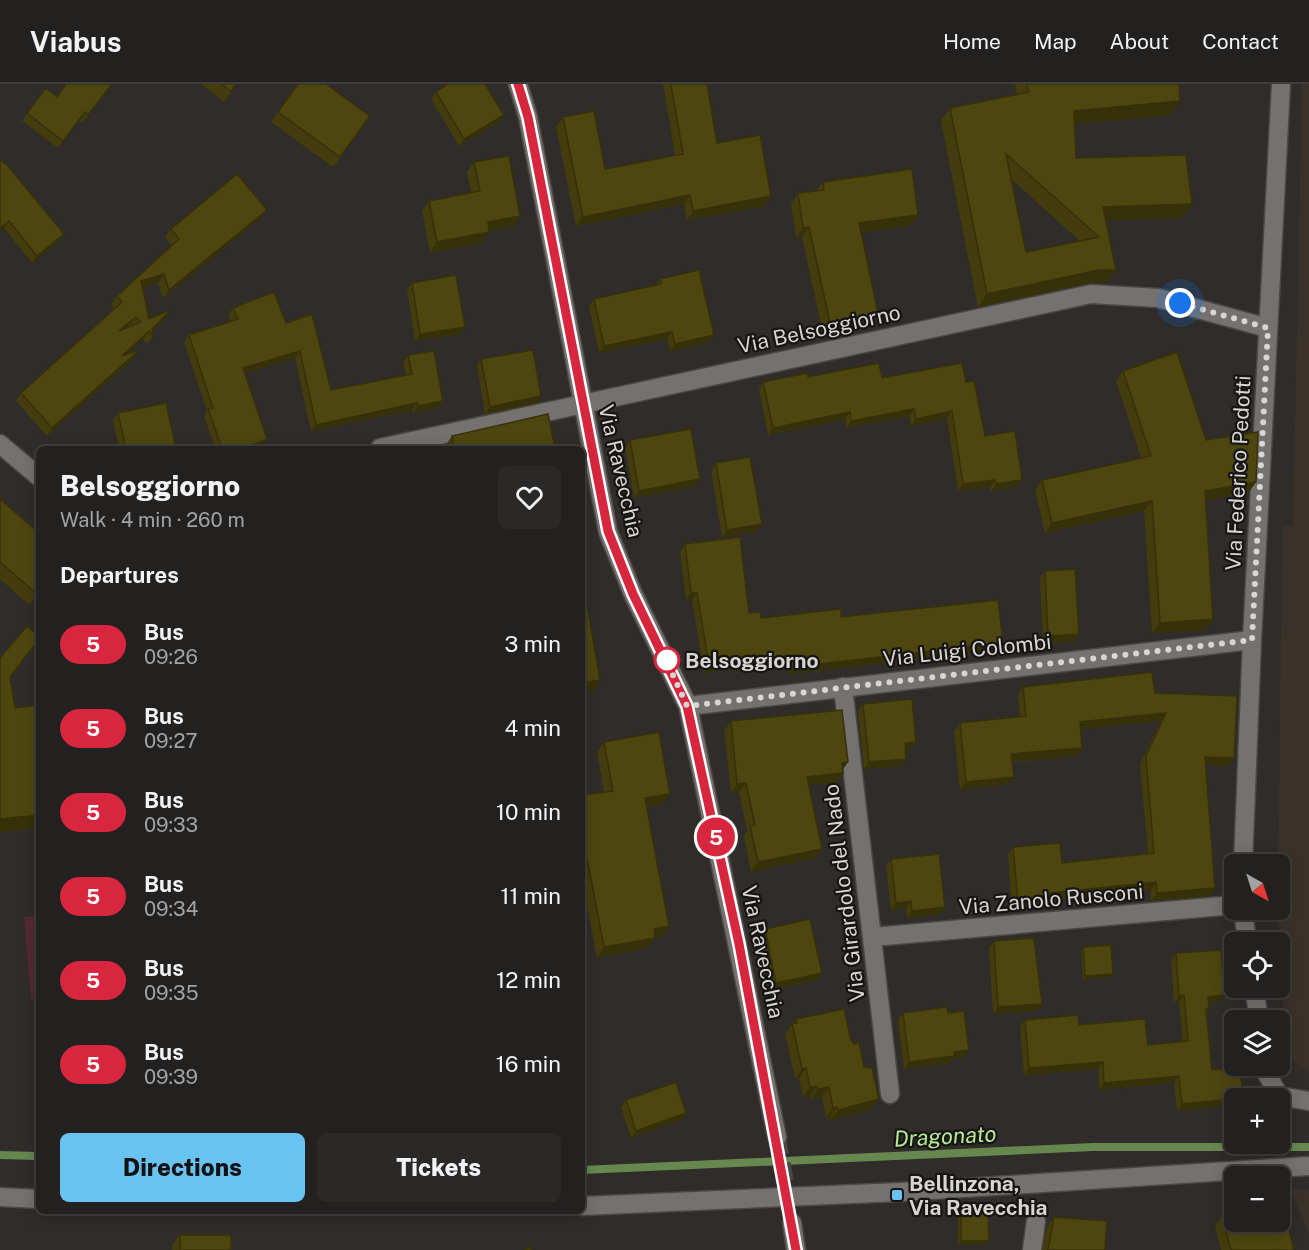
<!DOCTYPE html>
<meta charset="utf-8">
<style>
body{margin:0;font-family:"Public Sans",sans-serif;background:#2b2928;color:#f1f3f6;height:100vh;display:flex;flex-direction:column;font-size:22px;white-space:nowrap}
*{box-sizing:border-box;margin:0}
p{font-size:20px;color:#a3a3a4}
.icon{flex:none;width:33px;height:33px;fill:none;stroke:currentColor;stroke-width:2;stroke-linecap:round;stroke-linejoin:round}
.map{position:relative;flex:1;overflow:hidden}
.sheet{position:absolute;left:36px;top:362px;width:549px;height:768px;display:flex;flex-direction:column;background:#23211f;border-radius:9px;box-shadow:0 3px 15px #0003,0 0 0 2px #403e3d}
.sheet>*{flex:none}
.badge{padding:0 12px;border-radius:20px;font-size:21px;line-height:39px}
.needle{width:39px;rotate:141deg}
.tools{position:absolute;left:1224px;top:770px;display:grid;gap:12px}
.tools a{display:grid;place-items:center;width:66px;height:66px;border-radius:9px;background:#23211f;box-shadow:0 3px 15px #0003,0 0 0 2px #403e3d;font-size:30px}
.you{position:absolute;width:30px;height:30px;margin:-15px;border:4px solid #fff;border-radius:50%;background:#1a73e8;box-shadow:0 0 0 9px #1a73e833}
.map>.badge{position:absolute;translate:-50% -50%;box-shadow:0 0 0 3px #fff}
h2{padding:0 24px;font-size:22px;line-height:54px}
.round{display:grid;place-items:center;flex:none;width:63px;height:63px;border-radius:9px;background:#2b2928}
.overview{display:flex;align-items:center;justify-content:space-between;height:102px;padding:0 24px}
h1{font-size:28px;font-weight:800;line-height:45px}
.action{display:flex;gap:12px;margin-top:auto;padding:12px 24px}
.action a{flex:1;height:69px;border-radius:9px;background:#69c3f1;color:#111;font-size:24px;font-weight:800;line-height:69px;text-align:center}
.action a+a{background:#2b2928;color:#f1f3f6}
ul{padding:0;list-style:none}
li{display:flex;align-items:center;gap:18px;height:84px;padding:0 24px}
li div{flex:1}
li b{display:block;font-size:22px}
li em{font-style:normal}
li .badge{min-width:66px;font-weight:700;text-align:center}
header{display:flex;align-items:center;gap:36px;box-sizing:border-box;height:84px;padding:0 30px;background:#23211f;border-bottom:2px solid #403e3d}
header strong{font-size:28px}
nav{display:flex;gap:33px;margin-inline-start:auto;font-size:21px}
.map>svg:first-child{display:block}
</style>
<header>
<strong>Viabus</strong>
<nav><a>Home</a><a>Map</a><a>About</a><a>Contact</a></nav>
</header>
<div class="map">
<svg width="1309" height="1166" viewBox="0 0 1309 1166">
<rect width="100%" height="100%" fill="#2f2c29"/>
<!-- built -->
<path fill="#3a322a" d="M1302 0H1309V989L1286 971 1278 827 1282 443 1293 441Z
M1290 1106H1309V1149Z"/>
<!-- green -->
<path fill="#542936" d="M39 832V915H31L24 833Z"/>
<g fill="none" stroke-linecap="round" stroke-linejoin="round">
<!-- stream -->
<path stroke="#66884f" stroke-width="8" d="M0 1071 39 1072
M582 1086 1093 1063H1309"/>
<!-- minor-tunnel -->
<path stroke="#484643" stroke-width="18" stroke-dasharray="18 9" stroke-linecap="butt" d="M777 1053 792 1139"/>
<!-- minor casing -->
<g stroke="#4a4744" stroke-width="21">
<path id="minor" d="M518 0 528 33 608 448 633 510 688 622 777 1053
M0 360 39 393
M380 364 1091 210 1158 214 1268 244
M843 603 890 1010
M688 622 1252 556
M1243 780 1252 556 1281 0
M1243 825 1247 858
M873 853 1234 821
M1254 903 1259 936
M1266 981 1267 990 1279 1012 1309 1017
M0 1113 39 1115
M582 1122 900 1108 1309 1082
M792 1139 796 1166
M1032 1166 1036 1137"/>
</g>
<!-- minor -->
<use href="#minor" stroke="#75716e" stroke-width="18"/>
</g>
<!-- wall -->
<path fill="#433c0d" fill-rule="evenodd" d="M112 0 83 38 79 36 58 64 22 37 46 4 57 13Z
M201 0H237L224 18Z
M298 0 363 43 333 83 271 38Z
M663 0H707L717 59 765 122 687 136 684 120 576 142 556 43 563 33 605 85 675 71Z
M1015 0H1179L1171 31 1075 40 1076 74 1182 134 1106 136V199H1089L978 223 941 37 950 24 1017 10ZM1012 96 1080 157 1026 168Z
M436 8 499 38 459 62 431 15Z
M0 76 64 150 58 158 32 179 4 144 0 147Z
M474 78 520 132 513 142 489 147 482 159 430 169 422 127 429 117 471 109 467 88Z
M823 98 918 131 911 141 861 148 871 239 823 250 802 153 796 154 791 120 798 109 816 107Z
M261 134 163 214 158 199 143 203 149 235 163 238 152 247 153 252 147 260 143 255 127 270 133 275 47 352 16 317 21 309 115 225 111 221 117 212 172 162 165 153 171 145Z
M660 195 714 251 709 258 670 267 667 255 599 269 589 222 594 215 655 202Z
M412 199 465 243 460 250 415 257 407 206Z
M233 224 286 239 331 306 406 291 403 278 408 271 443 317 438 324 413 329 412 326 311 347 295 274 245 289 262 362 256 364H215L204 332 207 327 184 258 189 251 231 237 228 231Z
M481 275 536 319 485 330 477 282Z
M1123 287 1206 356 1256 398 1248 409 1205 416 1206 546 1152 549 1144 427 1045 449 1035 406 1042 396 1141 374 1116 297Z
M808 293 882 294 966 298 985 352 1017 403 991 407 990 403 958 407 947 334 911 342 909 332 847 344 845 335 768 351 759 305 763 298Z
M118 329 176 364H119L113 336Z
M452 352 555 364H445V362Z
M630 356 695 402 634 414 625 363Z
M716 379 757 447 722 453 711 387Z
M0 415 39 449V510L29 521 0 495Z
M685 460 749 529 761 534 841 533 1003 559 998 566 788 590 786 579 732 588V584L704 589 692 516H686L680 467Z
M1045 487 1079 550 1074 557 1043 559 1040 494Z
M1023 603 1155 609 1229 682 1205 681 1210 812 1151 817V806L1049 816 1044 822 1012 825 1008 771 1013 763 1062 779 1148 769 1140 680 1161 637 1081 645 1082 664 1077 672 1012 678 1008 700 960 706 954 647 960 639 1020 633 1018 611Z
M863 620 916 658 911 665H905L901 682 864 685 858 627Z
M731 637 848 678 843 685 837 698 809 701 822 765 815 774 751 788 744 752 747 747 739 708 731 709 724 647Z
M604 658 663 720 647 723 669 842 662 852 655 854 648 864 597 874 582 796V711L604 708 597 668Z
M891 775 945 823 940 830 907 834 906 824 891 826 886 782Z
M765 845 817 896 771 906 760 852Z
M994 857 1042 920 1037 927 993 930 989 864Z
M1083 863 1113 890 1111 893 1083 895 1081 866Z
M1176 869 1219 918 1208 919 1209 925 1207 928 1212 986 1234 1014V1021L1177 1027 1174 999 1099 1006 1098 985 1024 991 1020 943 1025 936 1079 941 1148 961 1183 958 1179 918 1174 919 1171 876Z
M903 929H948L969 966 964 973 952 975 949 979 904 985 898 936Z
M796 935 851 956 871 1025 830 1036V1033L826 1034 822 1013 810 1015V1012L803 1013 799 995H795L785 950Z
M626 1016 681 1036 631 1054 621 1023Z
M961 1130 989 1157 986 1160 958 1161V1134Z
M1222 1132 1294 1166H1221L1215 1142Z
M1054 1133 1105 1166H1042L1047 1143Z
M180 1151 231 1166H172V1161Z"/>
<!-- shaded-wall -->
<path fill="#37310a" d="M1180 17 1171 31 1065 41 1074 27Z
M504 31 499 38 459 62 464 55Z
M690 111 684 120 576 142 583 133Z
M771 112 765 122 687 136 693 127Z
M1192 120 1182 134 1094 137 1103 123Z
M267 126 261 134 163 214 169 206Z
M918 131 911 141 852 150 859 139Z
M520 132 513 142 480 149 488 138Z
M9 137 4 144 0 147V144Z
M809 143 802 153 796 154 803 144Z
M489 148 482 159 430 169 437 158Z
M64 150 58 158 32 179 37 172Z
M1098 186H1116L1106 199H1089L978 223 987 210Z
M164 190 158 199 136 205 141 197Z
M168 229 163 238 150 249 152 245Z
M878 229 871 239 823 250 830 239Z
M136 233 130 241 113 255 119 247Z
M465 243 460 250 415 257 420 250Z
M149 247 143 255 116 280 122 272Z
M672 248 667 255 599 269 604 262Z
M714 251 709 258 670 267 675 260Z
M139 266 133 275 47 352 52 344Z
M300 267 295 274 238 291 243 284Z
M541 312 536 319 485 330 490 323Z
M443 317 438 324 413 329 418 322Z
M417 319 412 326 311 347 316 341Z
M914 325 909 332 847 344 851 337Z
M952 327 947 334 911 342 916 335Z
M850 328 845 335 768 351 773 344Z
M267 355 262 362 256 364H244Z
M700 395 695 402 634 414 639 407Z
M995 396 990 403 958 407 963 400Z
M1022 396 1017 403 991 407 996 400Z
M1256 398 1248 409 1198 417 1205 407Z
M1152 417 1144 427 1045 449 1052 439Z
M762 440 757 447 722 453 727 446Z
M691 509H697L692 516H686Z
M1213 535 1206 546 1152 549 1160 539Z
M1079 550 1074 557 1043 559 1048 552Z
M1003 559 998 566 788 590 792 583Z
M791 572 786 579 732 588 737 581Z
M737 577 732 584 704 589 709 581Z
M600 596 593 606 582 608V599Z
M1166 629 1161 637 1075 646 1080 638Z
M916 658 911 665 900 666 905 659Z
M1082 664 1077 672 1006 678 1011 670Z
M1205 673 1234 674 1229 682 1199 681Z
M906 675 901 682 864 685 869 678Z
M848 678 841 688 842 679Z
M843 689 837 698 800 702 807 693Z
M1014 693 1008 700 960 706 966 698Z
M746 699 739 708 731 709 737 700Z
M670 710 663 720 638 724 645 714Z
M39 731V744L0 748V735Z
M822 765 815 774 751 788 758 778Z
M1156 798 1151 806 1049 816 1044 822 1012 825 1018 817 1049 809Z
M1215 804 1210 812 1151 817 1157 809Z
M911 817 906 824 891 826 896 819Z
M945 823 940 830 907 834 912 827Z
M669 842 662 852 655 854 648 864 597 874 604 863 654 845Z
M822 889 817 896 771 906 776 899Z
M1113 890 1111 893 1083 895 1085 892Z
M1184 911 1179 918 1174 919 1179 912Z
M1224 911 1219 918 1203 920 1208 913Z
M1042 920 1037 927 993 930 998 923Z
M969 966 964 973 952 975 949 979 904 985 909 978 954 968Z
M1103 978 1098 985 1024 991 1029 984Z
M806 984 799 995H795L802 985Z
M1179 992 1174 999 1099 1006 1104 999Z
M817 1002 810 1012 803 1013 810 1003Z
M829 1003 822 1013 810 1015 818 1005Z
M879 1015 871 1025 830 1036 838 1026Z
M1234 1015V1021L1177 1027 1182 1020Z
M837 1023 830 1033 826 1034 833 1024Z
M686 1029 681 1036 631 1054 636 1047Z
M961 1157H989L986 1160 958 1161Z"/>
<!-- building -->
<path fill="#4e460f" stroke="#37310a" stroke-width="1.5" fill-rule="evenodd" d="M66 0H112L88 31 85 28 63 57 27 29 46 4 57 13Z
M221 0H236L231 7Z
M298 0H326L370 32 340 73 278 28Z
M448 0H485L504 31 464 55 436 8Z
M671 0H707L717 59 760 51 771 112 693 127 690 111 583 133 563 33 594 27 605 85 683 70Z
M1027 0H1179L1180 17 1074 27 1076 74 1186 71 1192 120 1103 123 1116 186H1098L987 210 950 24 1029 8ZM1006 70 1099 153 1026 168Z
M509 72 520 132 488 138 489 148 437 158 429 117 480 107 474 78Z
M0 76 7 81 64 150 37 172 9 137 0 144Z
M912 85 918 131 859 139 878 229 830 239 809 143 803 144 798 109 824 106 823 98Z
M237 90 267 126 169 206 164 190 141 197 149 235 167 227 168 229 152 245 153 252 149 247 122 272 139 266 52 344 21 309 122 218 117 212 179 155 171 145ZM136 233 141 238 119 247Z
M699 186 714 251 675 260 672 248 604 262 594 215 661 200 660 195Z
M456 191 465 243 420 250 412 199Z
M274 208 286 239 312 230 331 306 412 290 408 271 434 267 443 317 418 322 417 319 316 341 300 267 243 284 267 355 244 364H222L208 325 213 324 189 251 238 235 233 224Z
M533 266 541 312 490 323 481 275Z
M1177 268 1206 356 1258 348 1256 398 1205 407 1213 535 1160 539 1152 417 1052 439 1042 396 1151 372 1123 287Z
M879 279 882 294 962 279 966 298 974 297 985 352 1015 347 1022 396 996 400 995 396 963 400 952 327 916 335 914 325 851 337 850 328 773 344 763 298 807 289 808 293Z
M166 319 176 364H126L118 329Z
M548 330 555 364H454L452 352Z
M691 345 700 395 639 407 630 356Z
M750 373 762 440 727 446 716 379Z
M0 415 39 449V508L37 510 0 478Z
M740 453 749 529 760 528 761 534 841 525V533L998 516 1003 559 792 583 791 572 737 581V577L709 581 697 509H691L685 460Z
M1075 485 1079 550 1048 552 1045 487Z
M582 491 600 596 582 599Z
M27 542 39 552V555L10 593 15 624 39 621V731L0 735V574Z
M1152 588 1155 609 1237 612 1234 674 1205 673 1215 804 1157 809 1156 798 1049 809 1050 814 1018 817 1013 763 1060 759 1062 779 1154 769 1146 672 1166 629 1080 638 1082 664 1011 670 1014 693 966 698 960 639 1026 632 1023 603Z
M912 615 916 658 905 659 906 675 869 678 863 620Z
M842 626 848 678 842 679 843 689 807 693 822 765 758 778 750 742 755 741 746 699 737 700 731 637Z
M659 648 670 710 645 714 669 842 654 845 655 854 604 863 582 748V711L613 707 604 658Z
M939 770 945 823 912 827 911 817 896 819 891 775Z
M810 835 822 889 776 899 765 845Z
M1034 854 1042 920 998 923 994 857Z
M1111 861 1113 890 1085 892 1083 863Z
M1221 866 1224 911 1208 913 1209 925H1206L1212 986 1240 983 1243 1014H1234V1015L1182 1020 1179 992 1104 999 1103 978 1029 984 1025 936 1078 931 1079 941 1145 935 1148 961 1188 957 1184 911 1179 912 1176 869Z
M947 923 948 929 964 927 969 966 954 968V972L909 978 903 929Z
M844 925 851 956 854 960 859 958 864 983 872 984 879 1015 838 1026 837 1023 833 1024 829 1003 818 1005 817 1002 810 1003 806 984 802 985 792 939H797L796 935Z
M676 998 686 1029 636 1047 626 1016Z
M1282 1117 1294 1166H1231L1222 1132 1234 1129V1137H1280V1118Z
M961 1130H988L989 1157H961Z
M1054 1133 1107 1137 1105 1166H1048Z
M180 1151H231V1166H180Z
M529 1162 532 1166H525Z"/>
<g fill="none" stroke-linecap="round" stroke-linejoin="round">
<!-- line casing -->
<g stroke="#fff" stroke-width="14">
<path id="line" d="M518 0 528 33 608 447 633 510 687 622 739 860 796 1166"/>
</g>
<!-- line -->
<use href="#line" stroke="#d7263d" stroke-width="9"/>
<!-- walk -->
<path stroke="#d8d6d4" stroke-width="6" stroke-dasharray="0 10.8" d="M667 576 663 569 687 622 1252 556 1268 244 1180 219"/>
</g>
<!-- markers -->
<circle fill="#fff" stroke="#d7263d" stroke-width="3" cx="667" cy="576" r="12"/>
<rect fill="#69c3f1" stroke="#161514" stroke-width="2" x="891" y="1105" width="12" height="12" rx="3"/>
<g text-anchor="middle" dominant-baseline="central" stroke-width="4.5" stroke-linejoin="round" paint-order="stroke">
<!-- street labels -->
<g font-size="21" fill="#d8d6d4" stroke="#161514">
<text transform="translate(819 245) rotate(-12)">Via Belsoggiorno</text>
<text transform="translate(621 387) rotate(77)">Via Ravecchia</text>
<text transform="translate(1238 389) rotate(-87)">Via Federico Pedotti</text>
<text transform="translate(967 566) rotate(-6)">Via Luigi Colombi</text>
<text transform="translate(844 809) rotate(-97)">Via Girardolo del Nado</text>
<text transform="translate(1051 815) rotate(-5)">Via Zanolo Rusconi</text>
<text transform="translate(763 868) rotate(78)">Via Ravecchia</text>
</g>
<!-- stop labels -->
<g font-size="21" font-weight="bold" fill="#d8d6d4" stroke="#161514" text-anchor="start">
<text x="685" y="576">Belsoggiorno</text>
</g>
<!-- poi labels -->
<g font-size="21" font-weight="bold" fill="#d8d6d4" stroke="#161514" text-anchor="start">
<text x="909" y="1099">Bellinzona,<tspan x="909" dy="24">Via Ravecchia</tspan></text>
</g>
<!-- water labels -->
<g font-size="22" font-style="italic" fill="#b6e995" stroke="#161514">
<text transform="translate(945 1052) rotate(-3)">Dragonato</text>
</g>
</g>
</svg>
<div class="tools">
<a><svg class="needle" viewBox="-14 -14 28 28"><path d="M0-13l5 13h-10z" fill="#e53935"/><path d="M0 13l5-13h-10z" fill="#a3a3a4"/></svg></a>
<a><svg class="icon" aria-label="locate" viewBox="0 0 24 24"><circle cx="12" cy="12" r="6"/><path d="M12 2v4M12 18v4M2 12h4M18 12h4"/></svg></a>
<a><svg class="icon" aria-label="layers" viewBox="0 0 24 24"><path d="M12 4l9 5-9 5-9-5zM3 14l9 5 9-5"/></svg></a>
<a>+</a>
<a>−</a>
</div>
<div class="you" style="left:1180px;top:219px"></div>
<b class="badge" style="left:716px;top:753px;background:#d7263d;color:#fff">5</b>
<section class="sheet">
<div class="overview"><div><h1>Belsoggiorno</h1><p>Walk · 4 min · 260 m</p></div><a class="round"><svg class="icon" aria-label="heart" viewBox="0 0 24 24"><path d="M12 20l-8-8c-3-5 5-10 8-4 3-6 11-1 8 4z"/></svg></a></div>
<h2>Departures</h2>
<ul>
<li><span class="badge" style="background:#d7263d;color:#fff">5</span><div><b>Bus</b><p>09:26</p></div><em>3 min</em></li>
<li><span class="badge" style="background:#d7263d;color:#fff">5</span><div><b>Bus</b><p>09:27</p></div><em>4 min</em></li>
<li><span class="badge" style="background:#d7263d;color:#fff">5</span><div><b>Bus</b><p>09:33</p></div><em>10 min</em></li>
<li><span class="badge" style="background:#d7263d;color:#fff">5</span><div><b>Bus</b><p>09:34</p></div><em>11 min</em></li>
<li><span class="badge" style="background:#d7263d;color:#fff">5</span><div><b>Bus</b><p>09:35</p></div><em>12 min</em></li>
<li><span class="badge" style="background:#d7263d;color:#fff">5</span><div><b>Bus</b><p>09:39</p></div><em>16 min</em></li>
</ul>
<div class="action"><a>Directions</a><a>Tickets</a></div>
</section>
</div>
